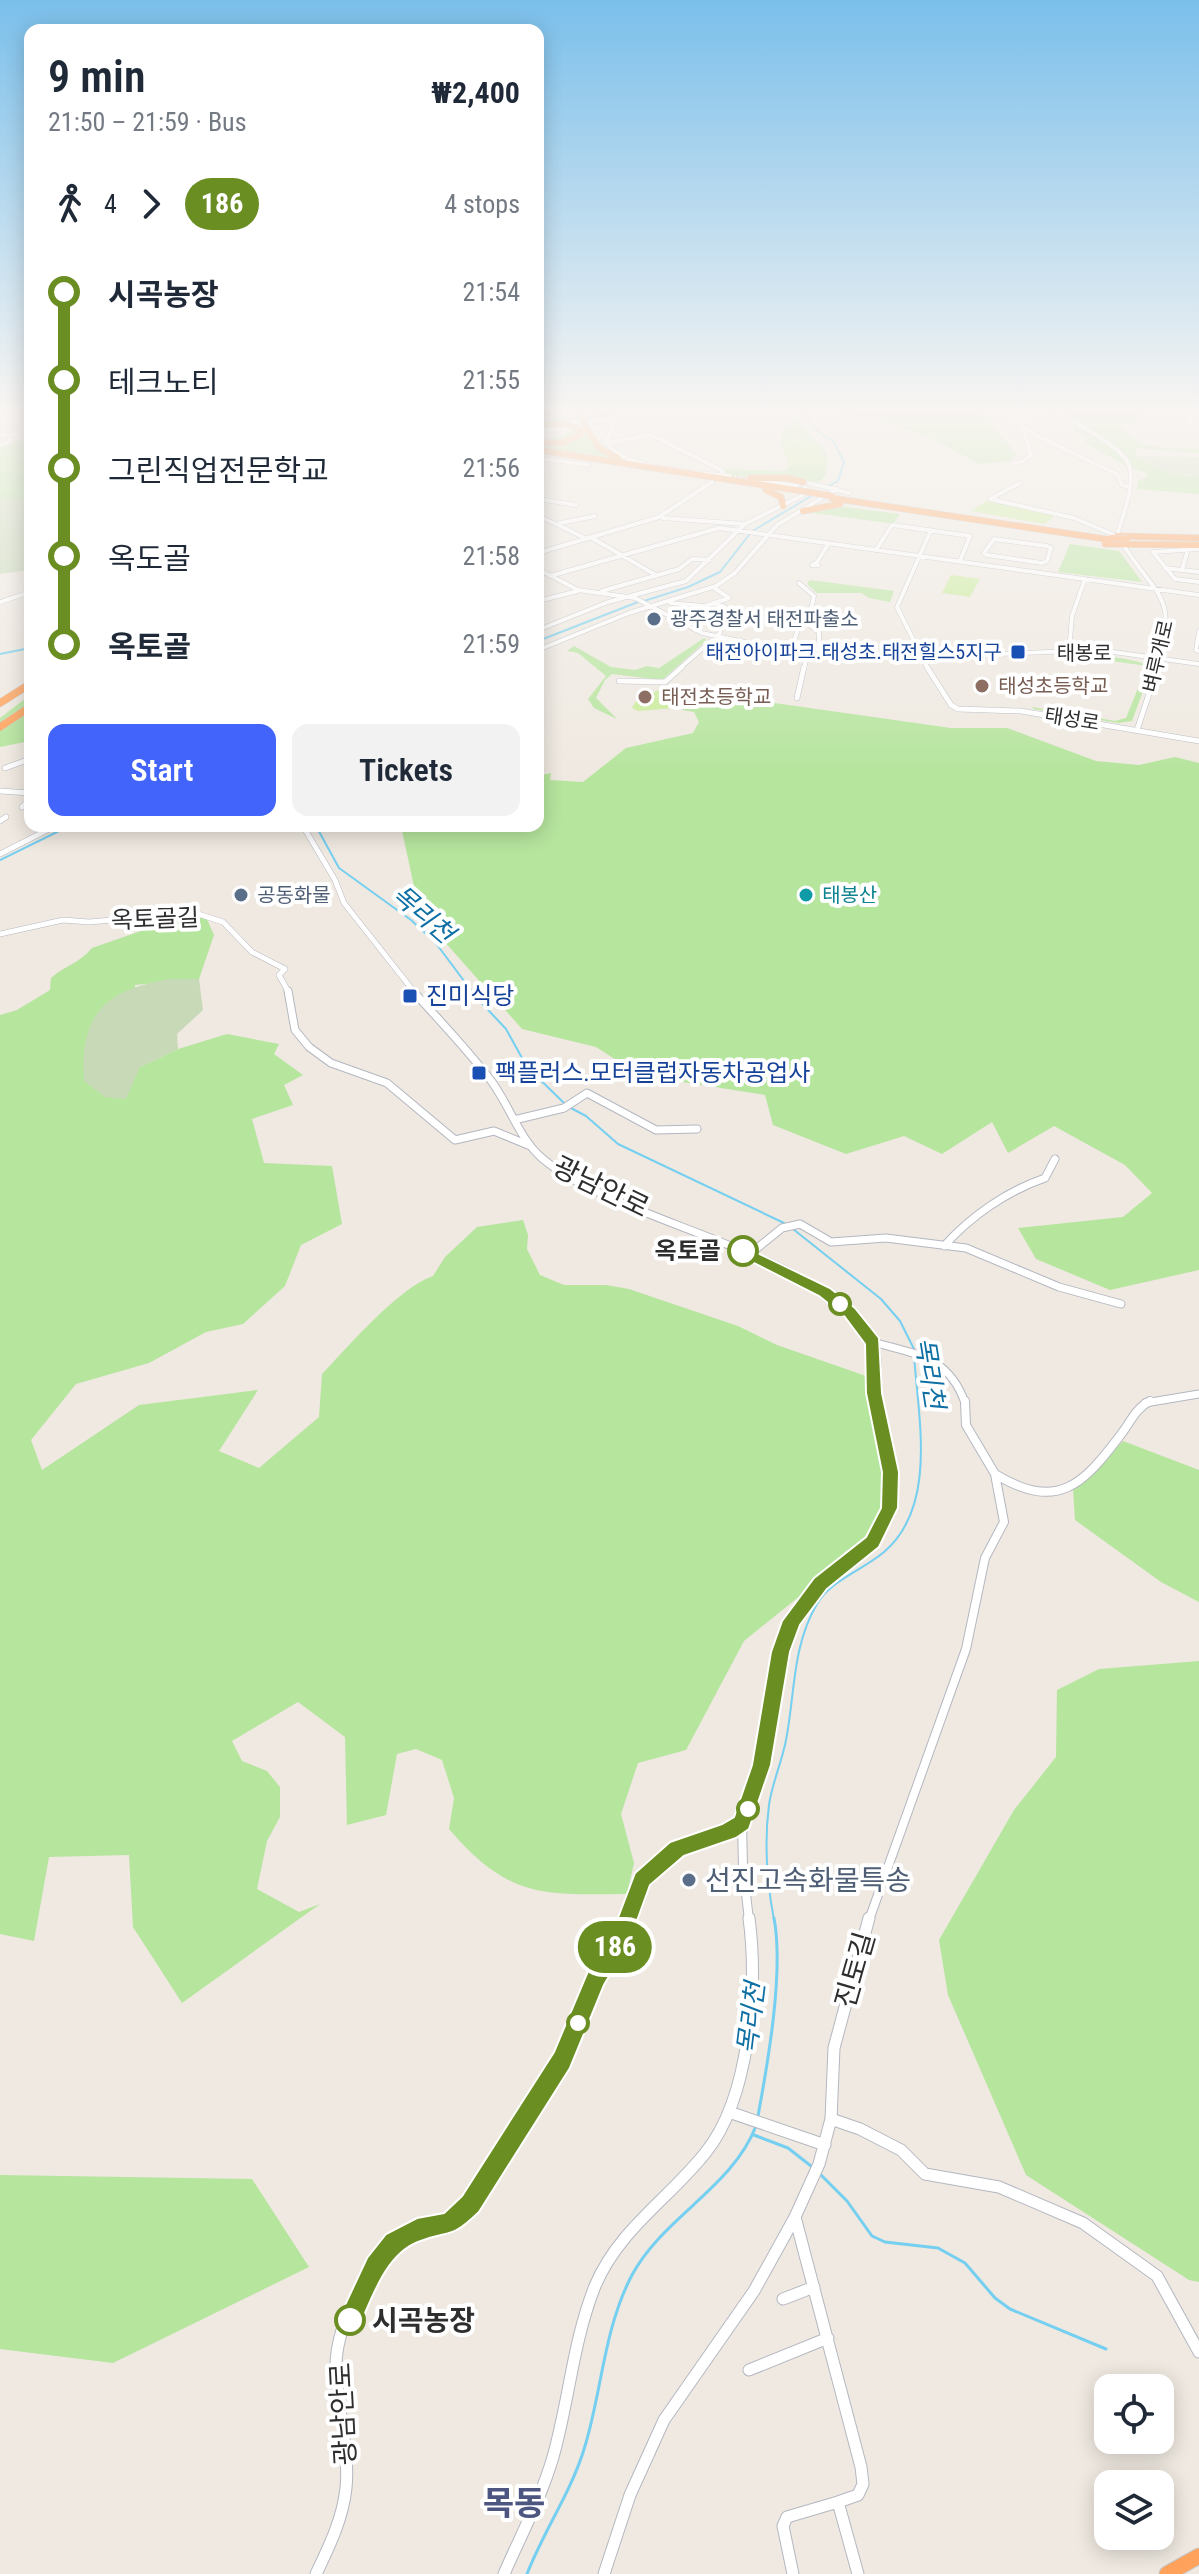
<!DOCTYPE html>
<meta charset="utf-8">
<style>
body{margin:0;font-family:"Roboto Condensed","Noto Sans KR",sans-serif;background:#f2f2f3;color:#1f2937;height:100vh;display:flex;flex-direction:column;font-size:30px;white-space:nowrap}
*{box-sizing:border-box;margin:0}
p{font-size:26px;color:#747a83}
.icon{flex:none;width:44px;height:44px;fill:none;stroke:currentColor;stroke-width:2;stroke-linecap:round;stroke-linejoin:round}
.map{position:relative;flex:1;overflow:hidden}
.panel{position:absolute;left:24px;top:24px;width:520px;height:808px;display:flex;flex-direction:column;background:#fff;border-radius:16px;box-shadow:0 4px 20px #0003}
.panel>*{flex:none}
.badge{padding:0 16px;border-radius:26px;font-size:28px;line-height:52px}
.buttons{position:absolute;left:1094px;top:2374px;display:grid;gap:16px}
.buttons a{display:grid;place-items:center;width:80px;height:80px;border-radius:16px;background:#fff;box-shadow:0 4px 20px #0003;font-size:40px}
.map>.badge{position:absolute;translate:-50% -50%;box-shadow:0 0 0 4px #fff}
.legs{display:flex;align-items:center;gap:12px;height:88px;padding:0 24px;font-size:26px}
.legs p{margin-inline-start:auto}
.head{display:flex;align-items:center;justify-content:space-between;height:136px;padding:0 24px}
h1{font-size:44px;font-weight:600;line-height:60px}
.button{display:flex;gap:16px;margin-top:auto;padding:16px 24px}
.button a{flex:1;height:92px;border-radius:16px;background:#4264fb;color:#fff;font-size:32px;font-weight:600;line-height:92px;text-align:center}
.button a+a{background:#f2f2f3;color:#1f2937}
ul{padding:0 24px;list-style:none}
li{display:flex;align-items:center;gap:28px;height:88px;font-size:30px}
li i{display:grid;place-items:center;width:12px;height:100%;margin:0 10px;background:currentColor}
li i::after{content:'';width:20px;height:20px;margin:-10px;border:6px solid;border-radius:50%;background:#fff}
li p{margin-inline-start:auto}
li:first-child i{background:linear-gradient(#0000 50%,currentColor 0)}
li:last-child i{background:linear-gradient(currentColor 50%,#0000 0)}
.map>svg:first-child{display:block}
</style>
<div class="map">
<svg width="1199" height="2574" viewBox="0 0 1199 2574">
<rect width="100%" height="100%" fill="#efe9e1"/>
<!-- green -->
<path fill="#b6e59e" d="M822 412H980C995 424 1003 440 1017 454L1010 461 979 464 933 439 872 417Z
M1047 412H1140L1134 423 1119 424C1140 453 1166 447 1199 449V453L1135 448 1137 456C1155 467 1177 478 1199 476V494L1137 489 1138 481 1147 477 1146 473 1128 467 1084 442 1086 438 1076 433 1072 422Z
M791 418H795L827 454 826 475 818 483C786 474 759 479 726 474L724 469 785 471 789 466 781 444 783 429 791 423Z
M577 428 578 436 558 443 581 437V428H584L600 450 625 461 538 447V444L557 443 538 441 566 435 564 429Z
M30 439V508L25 500 0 499V445Z
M829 505 900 514 894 523H888L805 512Z
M1070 544 1119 551 1142 582 1058 572Z
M810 580 894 591 890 602 869 598 861 593H817L807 584Z
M704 638 707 640 662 680 612 674 605 680 596 698 617 719 594 708 588 699 606 676 578 653 567 651 574 646 611 667 635 670 647 666 659 668Z
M1083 657C1106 656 1131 657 1152 667L1132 721 1118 723 1034 709 1032 707 1115 721 1126 718 1147 666Z
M697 692 951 728H1007L1096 761 1139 765 1175 757 1199 763V1270L1110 1290 1036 1259 1018 1228 1123 1217 1152 1193 1125 1165 1054 1126 1008 1153 992 1122 942 1154 904 1136 846 1154 773 1125 765 1095 683 1082 624 1065 596 1047 522 1029 420 914 401 826H538V776L551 773 550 780 583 782 626 748 693 733 699 722 694 712 682 710Z
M30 695V741L0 747V718Z
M190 914 206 917 214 935 199 979 135 985 140 1067 178 1049 227 1034 279 1044 274 1054 303 1075 284 1085 293 1105 252 1119 264 1163 332 1166 342 1224 301 1245 285 1286 243 1324 206 1332 149 1363 76 1384 31 1440 42 1470 139 1405 258 1390 219 1451 259 1468 319 1417 322 1374C349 1346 398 1288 433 1276L445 1257 477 1227 523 1220 528 1235 527 1249 540 1275 564 1285H606L629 1289 738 1326 777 1345 866 1376 888 1474 887 1498 879 1521 868 1541 744 1641 686 1750 638 1763 621 1814 634 1863 627 1894C542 1895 508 1898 449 1829L454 1798 442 1760 416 1749 397 1754 386 1815 347 1825 345 1737 298 1702 232 1741 242 1761 267 1771 280 1787V1817L267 1841 257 1889 299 1912 320 1904 182 2003 133 1927 129 1855 49 1857 34 1941 0 1934V1015L17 1010 50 990 51 978C64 966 80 963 92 948Z
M1123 1441 1199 1470V1602L1161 1582 1075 1520 1073 1489 1095 1471Z
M1199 1661V2282L1189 2280 1026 2175 948 1995 939 1940 1014 1810 1056 1757 1057 1690 1099 1669Z
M0 2175 252 2179 309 2267 113 2363 0 2349Z"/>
<!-- cemetery -->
<path fill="#c8d9b8" d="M1137 456 1199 457V476L1171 474Z
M0 499 25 500 30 508V570L0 574Z
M171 979H199L203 1010 177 1034 178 1049 140 1067 126 1099 105 1097 84 1081C79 1013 107 989 171 979Z"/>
<!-- pitch -->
<path fill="#c9ec9a" d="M788 437H801L804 443H817L826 466H789L781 444H789Z
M988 500 1054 516 1045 524 971 511Z
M951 575 980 579 970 597 942 593Z
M668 686 689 692 676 708 638 711 632 708 637 699Z"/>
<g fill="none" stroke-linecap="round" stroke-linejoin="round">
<!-- stream-far1 -->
<path stroke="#75cff0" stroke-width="2" d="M804 412 816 430 834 442 844 462 838 481 829 486
M587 418 626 412
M539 421 581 418
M754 530 813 495
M644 601 688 587 720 572 749 535
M538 641 638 602
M0 654 30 648
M316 826 339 868 411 920 435 942 476 997 506 1029 527 1067 564 1103
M0 860 69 826
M569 1107 586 1116 618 1144 784 1223
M793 1229 881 1299 900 1321 914 1349
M774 1920C767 1883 764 1843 769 1805 772 1783 782 1762 786 1740 795 1695 792 1646 817 1604 831 1580 863 1570 884 1552 938 1506 918 1417 914 1355"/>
<!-- stream -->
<path stroke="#75cff0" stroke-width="3" d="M758 2116C768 2062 784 1971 774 1918
M754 2135 788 2148 811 2166
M819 2173 847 2201 872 2236 885 2242 938 2248 965 2263 995 2298 1010 2309 1106 2349
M527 2574C544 2530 572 2491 585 2446 602 2390 604 2328 632 2275 663 2217 732 2188 756 2126"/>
<!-- minor-tunnel -->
<path stroke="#c8c4bd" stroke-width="4" stroke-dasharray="4 2" stroke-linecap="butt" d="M730 476 754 480"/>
<!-- minor-far4 casing -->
<g stroke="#b4b7c1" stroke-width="5">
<path id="minor-far4" d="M1003 412 1035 435 1117 474 1122 485 1129 487
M1057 412C1074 423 1120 445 1128 463 1137 482 1122 517 1117 536
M544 416 588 412
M1017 422 1046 423
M560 423 602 420 635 412
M1187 424 1190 422V412
M538 430 597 428C603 434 605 443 612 449 634 470 700 473 730 476
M0 434 10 436 30 427
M606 443 651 435 723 471 722 474
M606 443 616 417
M0 445 10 442V436
M538 458 588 465
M1013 463 1022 462 1031 455 1023 428
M760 481 797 486
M809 483 849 493
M538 499 576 505
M990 499 1074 518 1119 537
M990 499 1020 483
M538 516 556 524
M662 518 745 524
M585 538 556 524 595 516
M592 538 654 574
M994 539 1047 546 1051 548 1047 561 1042 563 987 555 984 553Z
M1122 543C1159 601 1178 593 1157 669
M1199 549 1153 552 1175 579 1199 582
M876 550 892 525 970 536 960 561
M538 553 659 517 712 482
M817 562 818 565H812Z
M817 562 829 543
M1165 568 1199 572
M538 569 578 590 635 598 702 633 764 646 920 657 1099 650 1199 664
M1182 570 1188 549
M550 576 719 528 1199 595
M602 591 679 569 692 559 710 560
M538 601 578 591
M0 602 30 592
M670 603 705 606 729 598 713 587
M808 624 819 632V652
M538 630 608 602 686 581 745 524 809 492 805 487
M1199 631 1196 650 1199 651
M538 650 629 613 716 586 735 573 777 525 837 489
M791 650 799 626 808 624 814 596 799 583
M1069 652 1072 616 1085 579
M679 669 720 633 725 607 715 604
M804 669 808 651
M928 669 897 607 931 530"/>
</g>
<!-- minor-far3 casing -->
<g stroke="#b4b7c1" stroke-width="6">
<path id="minor-far3" d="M927 667 951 705 958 709 1021 711 1199 741
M619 681 665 682 682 667
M797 698 804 667
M1137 730 1158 667
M5 768 30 759
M0 791 30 793
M22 807 30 800
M0 821 6 817
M303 826 335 880 344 903 415 993
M0 854 55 826
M0 934 63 920 89 922 195 913 223 922 252 952 285 969 279 975 289 993"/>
</g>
<!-- minor-far2 casing -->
<g stroke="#b4b7c1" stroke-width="9">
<path id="minor-far2" d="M288 991 295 1030 309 1047 331 1063 387 1083 455 1140 494 1131 528 1145
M413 991C439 1020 466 1048 489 1078 509 1103 518 1138 543 1159 621 1224 829 1254 873 1343 882 1360 872 1384 876 1403
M514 1120 564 1108 587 1093 656 1130 697 1129
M944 1246C971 1216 1007 1191 1045 1178L1055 1159
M750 1254 782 1228 800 1224 831 1242 886 1238 966 1248 1059 1287 1121 1304
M873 1342C915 1354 949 1356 965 1403
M1145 1403 1199 1394"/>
</g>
<!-- minor-far1 casing -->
<g stroke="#b4b7c1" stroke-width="10">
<path id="minor-far1" d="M995 1474C1058 1512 1083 1485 1122 1433 1131 1421 1136 1408 1150 1401
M742 1823 743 1868 749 1920
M627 1920 642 1879 678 1849 729 1831 742 1823 762 1765 785 1636 811 1594 862 1552 881 1530 889 1508 890 1472 876 1401
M869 1920 966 1649 985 1558 1004 1522 995 1474 966 1425 965 1401"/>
</g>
<!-- minor casing -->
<g stroke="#b4b7c1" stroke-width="13">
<path id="minor" d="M729 2112 825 2145
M831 2119 860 2129 901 2150 925 2174 999 2187 1083 2223 1157 2276 1199 2352
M795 2217 861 2467 863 2484 858 2495 838 2502 858 2574
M783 2299 814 2287
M749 2370 828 2338
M316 2574C329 2547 343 2518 346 2488 350 2447 336 2407 336 2366 336 2330 360 2282 382 2254 405 2226 444 2231 471 2204L562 2060 596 1978 627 1918
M504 2574C521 2535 541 2498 553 2457 569 2401 573 2341 595 2286 619 2229 669 2199 706 2152 750 2097 758 1986 749 1918
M604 2574 630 2495 664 2420 754 2291 795 2217 819 2164 831 2119 834 2048 869 1918
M793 2574 783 2526 787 2517 838 2502"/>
</g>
<!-- highway-far2 casing -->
<g stroke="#c9c9c9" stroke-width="7">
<path id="highway-far2" d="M538 414 543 412
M588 431 599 448 618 458
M538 443H562L580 435V430
M538 450 802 491
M750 478H787L803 482
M766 490 781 497 783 506
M831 498 1112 540
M803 511 840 504
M1117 536 1199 538
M1105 544 1199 545"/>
</g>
<!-- highway-far1 casing -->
<g stroke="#c9c9c9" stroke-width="8">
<path id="highway-far1" d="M0 703 30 684
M0 727 30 707"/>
</g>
<!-- highway casing -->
<g stroke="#c9c9c9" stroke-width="17">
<path id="highway" d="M1167 2574 1199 2556"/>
</g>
<!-- minor-far4 -->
<use href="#minor-far4" stroke="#fff" stroke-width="4"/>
<!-- minor-far3 -->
<use href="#minor-far3" stroke="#fff" stroke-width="5"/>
<!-- minor-far2 -->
<use href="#minor-far2" stroke="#fff" stroke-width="7"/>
<!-- minor-far1 -->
<use href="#minor-far1" stroke="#fff" stroke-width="8"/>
<!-- minor -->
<use href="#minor" stroke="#fff" stroke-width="11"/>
<!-- highway-far2 -->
<use href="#highway-far2" stroke="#ffa35c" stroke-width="6"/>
<!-- highway-far1 -->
<use href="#highway-far1" stroke="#ffa35c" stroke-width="7"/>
<!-- highway -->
<use href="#highway" stroke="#ffa35c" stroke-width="15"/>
<!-- highway-bridge casing -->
<g stroke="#c9c9c9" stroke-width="7" stroke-linecap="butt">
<path id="highway-bridge" d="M580 412 588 431
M538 419 553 412
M538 424H566L580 430
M802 491 832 496
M1111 538 1127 539"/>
</g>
<!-- highway-bridge -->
<use href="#highway-bridge" stroke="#ffa35c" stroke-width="6"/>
</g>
<!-- sky -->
<linearGradient id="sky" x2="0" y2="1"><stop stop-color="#7abfeb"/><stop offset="0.53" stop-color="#f8f5f2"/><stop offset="1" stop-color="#f8f5f2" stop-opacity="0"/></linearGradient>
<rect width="1199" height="772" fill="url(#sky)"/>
<!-- line-1 -->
<path fill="#6b8e23" stroke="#fff" stroke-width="2" d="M743 1246 830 1288 855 1308 879 1338 882 1393 899 1472 898 1508 879 1547 827 1589 800 1625 790 1652 771 1765 749 1829 736 1838 684 1856 650 1885 630 1940 604 1985 570 2068 479 2212C449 2241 451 2229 418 2242 385 2255 372 2299 358 2329L350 2332 341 2329 338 2320 367 2258 386 2234 417 2218 444 2213 462 2196 554 2052 588 1971 614 1928 635 1873 670 1842 722 1824 734 1817 752 1765 771 1652 782 1621 814 1578 866 1537 881 1508 882 1472 866 1393 865 1344 844 1316 819 1296 738 1255V1247Z"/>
<!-- markers -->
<g fill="#5c6f8a" stroke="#fff" stroke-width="3">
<circle cx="654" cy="619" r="8"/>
<circle cx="241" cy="895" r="8"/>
<circle cx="689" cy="1880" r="8"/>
</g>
<g fill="#1a4fb4" stroke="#fff" stroke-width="3">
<rect x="1010" y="644" width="16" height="16" rx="4"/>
<rect x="402" y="988" width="16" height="16" rx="4"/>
<rect x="471" y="1065" width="16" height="16" rx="4"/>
</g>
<g fill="#8d6e63" stroke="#fff" stroke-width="3">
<circle cx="982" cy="686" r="8"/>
<circle cx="645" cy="697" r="8"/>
</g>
<circle fill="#0f9aa8" stroke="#fff" stroke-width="3" cx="806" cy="895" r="8"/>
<g fill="#fff" stroke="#6b8e23" stroke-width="4">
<circle cx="743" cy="1251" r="14"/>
<circle cx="840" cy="1304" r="10"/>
<circle cx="748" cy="1809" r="10"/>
<circle cx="578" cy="2023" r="10"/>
<circle cx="350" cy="2320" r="14"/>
</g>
<g text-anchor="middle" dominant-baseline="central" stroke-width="8" stroke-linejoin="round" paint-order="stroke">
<!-- far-service labels -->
<g font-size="20" fill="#4e5e75" stroke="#fff" text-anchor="start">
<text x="670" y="619">광주경찰서 태전파출소</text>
<text x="257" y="895">공동화물</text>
</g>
<!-- far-transit labels -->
<g font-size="20" fill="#164399" stroke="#fff" text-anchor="end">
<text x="1002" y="652">태전아이파크.태성초.태전힐스5지구</text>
</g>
<!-- far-street labels -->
<g font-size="20" fill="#2e2e2e" stroke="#fff">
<text x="1084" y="653">태봉로</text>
<text transform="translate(1158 656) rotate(-77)">벼루개로</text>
<text transform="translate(1072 719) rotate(9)">태성로</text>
</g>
<!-- far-education labels -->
<g font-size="20" fill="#785e54" stroke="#fff" text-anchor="start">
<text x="998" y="686">태성초등학교</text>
<text x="661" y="697">태전초등학교</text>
</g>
<!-- far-culture labels -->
<g font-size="20" fill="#0d838f" stroke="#fff" text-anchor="start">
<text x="822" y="895">태봉산</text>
</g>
<!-- street labels -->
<g font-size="24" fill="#2e2e2e" stroke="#fff">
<text transform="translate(155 919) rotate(-2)">옥토골길</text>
</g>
<!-- transit labels -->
<g font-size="24" fill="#164399" stroke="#fff" text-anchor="start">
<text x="426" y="996">진미식당</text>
<text x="495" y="1073">팩플러스.모터클럽자동차공업사</text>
</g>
<!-- stop labels -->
<g font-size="24" font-weight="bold" fill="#2e2e2e" stroke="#fff" text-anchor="end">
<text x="721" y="1251">옥토골</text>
</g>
<!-- water labels -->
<g font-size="26" font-style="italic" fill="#0d6fa3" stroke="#fff">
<text transform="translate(423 914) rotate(41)">목리천</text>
<text transform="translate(930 1373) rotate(81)">목리천</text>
<text transform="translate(751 2018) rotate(-83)">목리천</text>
</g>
<!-- near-street labels -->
<g font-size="28" fill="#2e2e2e" stroke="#fff">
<text transform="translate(601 1187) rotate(26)">광남안로</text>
<text transform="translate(855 1970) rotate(-74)">진토길</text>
<text transform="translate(343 2414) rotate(-93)">광남안로</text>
</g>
<!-- near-service labels -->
<g font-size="28" fill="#4e5e75" stroke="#fff" text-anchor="start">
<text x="705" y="1880">선진고속화물특송</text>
</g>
<!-- near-stop labels -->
<g font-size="28" font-weight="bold" fill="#2e2e2e" stroke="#fff" text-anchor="start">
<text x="372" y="2320">시곡농장</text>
</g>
<!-- near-quarter labels -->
<g font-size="34" font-weight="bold" fill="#4d5680" stroke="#fff">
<text x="514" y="2503">목동</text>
</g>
</g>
</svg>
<div class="buttons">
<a><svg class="icon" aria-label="locate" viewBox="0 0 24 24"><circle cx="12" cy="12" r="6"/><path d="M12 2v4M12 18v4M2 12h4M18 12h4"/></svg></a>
<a><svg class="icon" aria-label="layers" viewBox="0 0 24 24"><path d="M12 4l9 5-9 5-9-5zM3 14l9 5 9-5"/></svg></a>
</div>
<b class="badge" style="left:615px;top:1947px;background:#6b8e23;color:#fff">186</b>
<section class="panel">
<div class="head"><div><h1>9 min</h1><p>21:50 – 21:59 · Bus</p></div><b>₩2,400</b></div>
<div class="legs"><svg class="icon" aria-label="walk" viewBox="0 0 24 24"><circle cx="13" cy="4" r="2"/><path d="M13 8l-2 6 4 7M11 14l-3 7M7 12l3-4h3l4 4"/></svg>4<svg class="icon" aria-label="forward" viewBox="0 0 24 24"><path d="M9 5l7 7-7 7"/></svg><b class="badge" style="background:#6b8e23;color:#fff">186</b><p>4 stops</p></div>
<ul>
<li><i style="color:#6b8e23"></i><b>시곡농장</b><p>21:54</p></li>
<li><i style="color:#6b8e23"></i><span>테크노티</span><p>21:55</p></li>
<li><i style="color:#6b8e23"></i><span>그린직업전문학교</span><p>21:56</p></li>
<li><i style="color:#6b8e23"></i><span>옥도골</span><p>21:58</p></li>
<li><i style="color:#6b8e23"></i><b>옥토골</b><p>21:59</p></li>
</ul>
<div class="button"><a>Start</a><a>Tickets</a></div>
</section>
</div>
